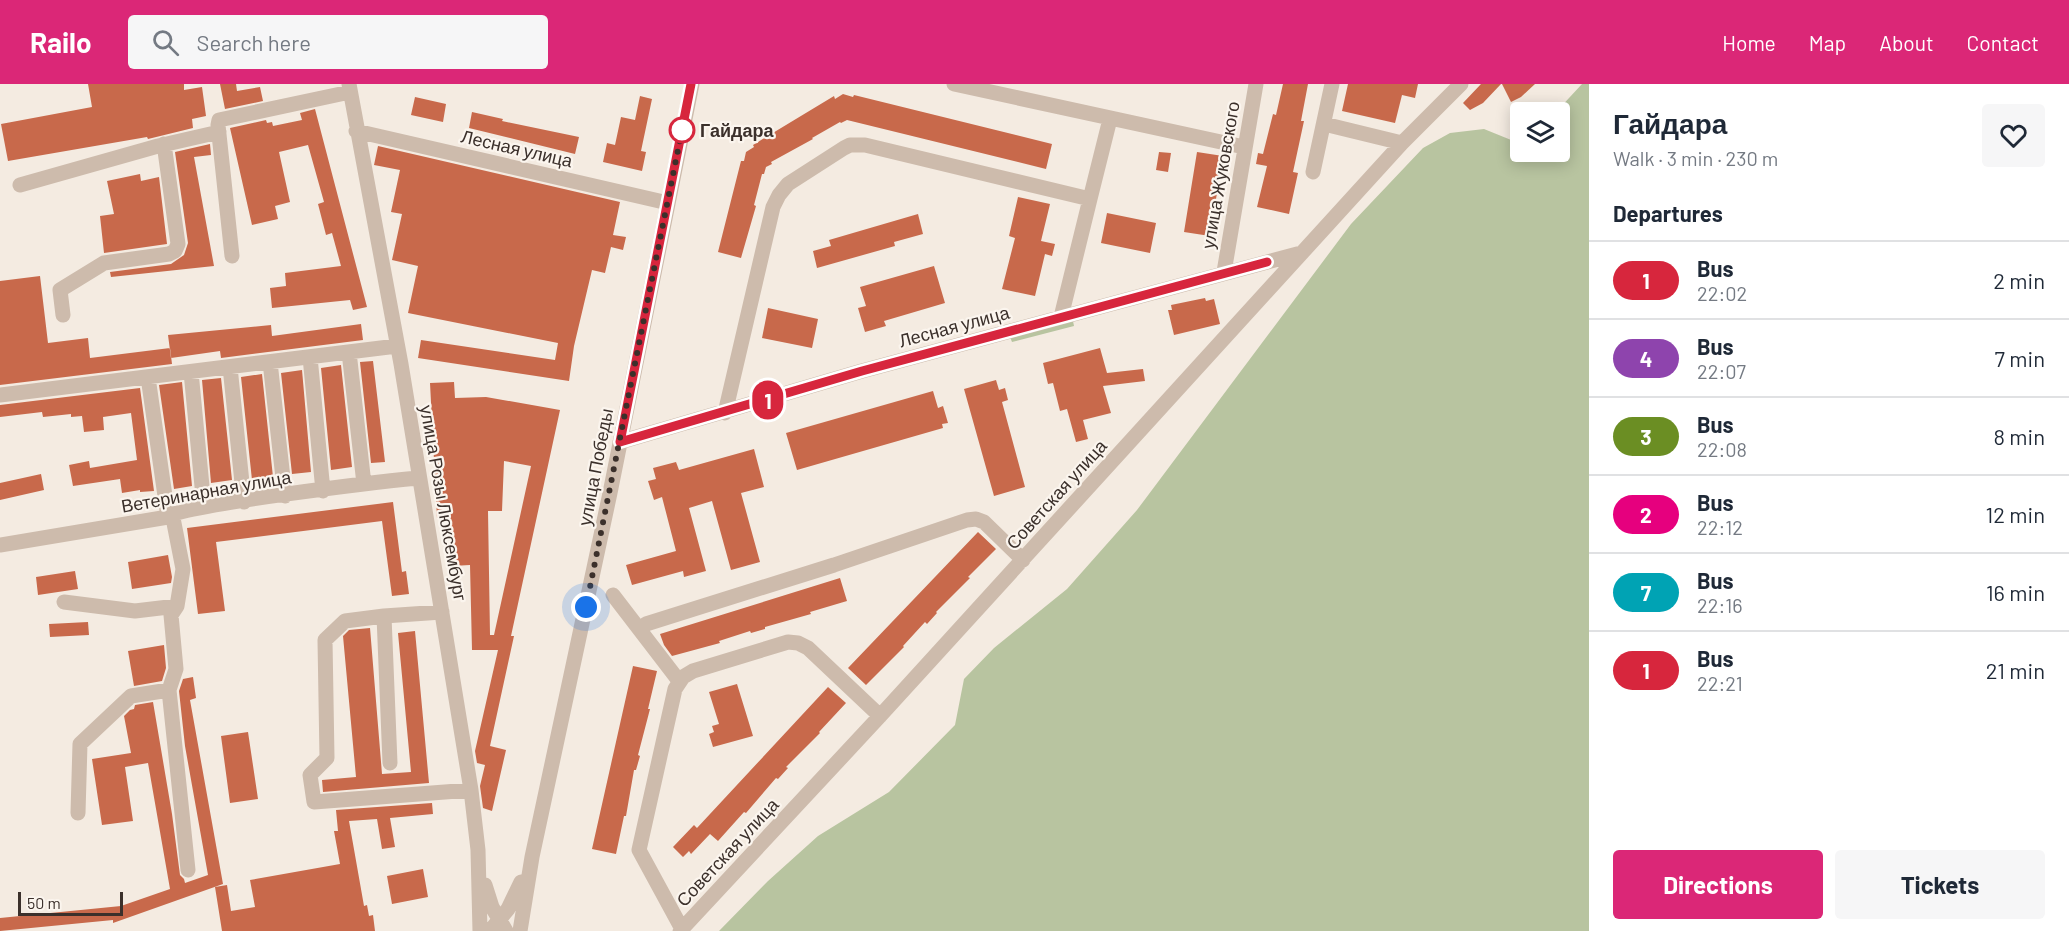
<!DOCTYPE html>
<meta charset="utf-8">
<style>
body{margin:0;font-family:Barlow,sans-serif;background:#f6f6f7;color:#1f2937;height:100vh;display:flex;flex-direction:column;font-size:22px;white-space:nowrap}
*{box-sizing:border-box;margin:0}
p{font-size:20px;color:#747a83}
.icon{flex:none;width:33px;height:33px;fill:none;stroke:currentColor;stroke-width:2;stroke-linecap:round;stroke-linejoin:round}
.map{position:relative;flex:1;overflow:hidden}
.drawer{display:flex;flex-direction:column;background:#fff;width:480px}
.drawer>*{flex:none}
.badge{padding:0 12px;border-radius:20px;font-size:21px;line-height:39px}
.tools{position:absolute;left:1510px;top:18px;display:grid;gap:12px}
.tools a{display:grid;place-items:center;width:60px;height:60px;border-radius:6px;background:#fff;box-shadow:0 3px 15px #0003;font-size:30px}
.scale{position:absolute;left:18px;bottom:15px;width:105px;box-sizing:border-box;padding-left:6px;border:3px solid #3b302b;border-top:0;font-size:16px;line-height:21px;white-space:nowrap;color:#3b302b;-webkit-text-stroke:4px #fbf5ee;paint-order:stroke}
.you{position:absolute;width:30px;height:30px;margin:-15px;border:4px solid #fff;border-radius:50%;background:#1a73e8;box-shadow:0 0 0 9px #1a73e833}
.map>.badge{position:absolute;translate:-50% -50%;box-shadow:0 0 0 3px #fff}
h2{padding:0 24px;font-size:22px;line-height:54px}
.round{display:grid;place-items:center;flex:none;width:63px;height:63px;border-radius:6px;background:#f6f6f7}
.summary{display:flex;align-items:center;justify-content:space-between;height:102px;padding:0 24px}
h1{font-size:28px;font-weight:700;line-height:45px}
.cta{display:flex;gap:12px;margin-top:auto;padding:12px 24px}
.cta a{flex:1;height:69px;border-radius:6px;background:#db2777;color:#fff;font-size:24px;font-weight:700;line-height:69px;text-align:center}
.cta a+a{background:#f6f6f7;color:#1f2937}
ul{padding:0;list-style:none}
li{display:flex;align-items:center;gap:18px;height:78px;padding:0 24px;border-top:2px solid #e0e1e3}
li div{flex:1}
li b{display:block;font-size:22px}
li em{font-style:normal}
li .badge{min-width:66px;font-weight:700;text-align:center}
header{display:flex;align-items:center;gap:36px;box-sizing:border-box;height:84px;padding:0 30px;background:#db2777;color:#fff}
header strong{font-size:28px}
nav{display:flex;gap:33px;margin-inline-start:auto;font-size:21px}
.search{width:420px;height:54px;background:#f6f6f7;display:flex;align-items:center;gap:15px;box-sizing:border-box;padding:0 21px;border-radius:6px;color:#747a83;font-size:22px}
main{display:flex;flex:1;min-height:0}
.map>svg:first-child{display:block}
</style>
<header>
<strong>Railo</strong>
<div class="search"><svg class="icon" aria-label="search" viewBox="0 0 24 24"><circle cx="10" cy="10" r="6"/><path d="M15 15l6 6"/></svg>Search here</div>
<nav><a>Home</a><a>Map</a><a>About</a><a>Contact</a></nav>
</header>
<main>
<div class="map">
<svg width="1589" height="847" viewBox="0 0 1589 847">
<rect width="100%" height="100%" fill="#f4ebe1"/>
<!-- green -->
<path fill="#b8c4a0" d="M1582 0H1589V847H719L768 797 818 752 889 708 955 641 964 595 994 564 1067 505 1137 426 1351 140 1423 64 1450 49 1484 45 1521 60V68H1560V28H1556Z
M1073 237 1074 242 1012 258 1010 253Z"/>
<!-- building -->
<path fill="#c8694b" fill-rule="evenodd" d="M88 0H184V6L202 3 206 32 192 35 193 44 148 55 147 53 8 77 1 40 92 23Z
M220 0H236L237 7 260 3 263 17 225 25Z
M1283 0H1308L1301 37H1304L1293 88 1298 89 1289 130 1257 123 1267 82 1256 80 1258 69 1263 70 1273 30 1276 31Z
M1348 0H1418L1415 14 1402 11 1395 39 1342 27Z
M1481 0H1501L1483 19 1470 26 1463 19Z
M1502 0H1535L1521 13 1511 18Z
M843 10 853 13 854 11 1052 60 1046 85 847 36 841 39 840 38 812 54 813 55 771 78 772 80 766 83 764 90H762L754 121 756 122 741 174 718 168 741 77H744L746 68 754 63 753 61 834 12 835 15Z
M640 12 652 15 641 67 646 68 642 87 603 78 607 59 615 61 621 33 635 36Z
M415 13 446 20 443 38 411 31Z
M315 25 367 223 353 226 350 216 272 224 270 204 286 202 285 189 341 182 332 149 326 151 318 120 324 118 308 61 279 68 290 118 275 122 278 135 252 141 230 44 266 36 267 39 272 38 273 42 302 36 300 29Z
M472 28 503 35 502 37 579 53 575 70 469 44Z
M210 60 211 71 194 73 214 182 111 193 110 188 171 180 184 171 188 159 175 68Z
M378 62 620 118 613 151 626 153 623 166 611 163 605 189 592 186 574 262 569 297 418 274 421 256 555 276 558 259 408 229 418 182 392 176 402 130 391 128 400 86 374 81Z
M1159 68 1171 69 1168 88 1156 86Z
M1197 68 1223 72 1210 152 1184 148Z
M140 90 141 97 159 93 167 160 104 169 100 132 114 130 107 97Z
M1018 113 1050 120 1041 157 1055 160 1052 172 1045 170 1035 212 1002 205 1015 154 1009 152Z
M1107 129 1156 139 1150 169 1101 159Z
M918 130 923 150 894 158 895 162 817 184 813 167 831 162 829 156Z
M934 182 945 219 884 237 886 242 865 248 858 224 866 222 860 203Z
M40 192 48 259 88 254 90 274 170 264 172 280 0 301V197Z
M1205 214 1206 217 1214 215 1220 240 1174 251 1168 226H1172L1171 221Z
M768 224 818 235 812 264 762 254Z
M361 240 363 256 221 274 220 267 171 274 168 251 271 241 272 252Z
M1100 264 1107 289 1143 285 1145 297 1103 302 1111 329 1083 336 1088 355 1076 358 1067 325 1060 327 1053 299 1048 300 1043 279Z
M373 277 385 378 371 379 360 278Z
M341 281 352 383 331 386 321 284Z
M302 286 311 388 292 390 281 289Z
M262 290 273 393 252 396 241 293Z
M221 294 232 396 211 399 202 296Z
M996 296 999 306 1005 304 1008 316 1002 318 1025 403 994 412 964 305Z
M182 298 192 402 174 405 159 301Z
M454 298 455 314 486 313 560 326 511 552H514L490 662 506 666 492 727 483 724 480 702 485 681 477 679 475 667 498 566H472L470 481 452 482 449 434H437L430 299ZM504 377 531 382 494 551H490L488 427H502Z
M140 304 154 407 140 408V406L122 409 120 395 73 402 69 381 89 377 90 384 137 376 131 329 103 333 104 346 84 348 82 332 71 333V330L43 333 42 328 0 333V321Z
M933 307 938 324 943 322 948 339 942 340 943 344 797 386 786 349Z
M754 365 764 403 741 409 760 478 731 486 712 417 689 424 706 487 684 493 683 487 632 501 626 481 676 467 662 413 654 416 648 397 656 395 653 384 676 378 679 386Z
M41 390 44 406 0 416V399Z
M393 418 402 488 406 487 409 510 392 512 382 437 216 458 225 527 198 530 187 444Z
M978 448 996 465 968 493 970 494 936 528 937 529 927 540 925 538 903 562 904 563 866 601 848 584Z
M168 471 172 493 171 499 132 505 128 478Z
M75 487 78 505 38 511 36 493Z
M840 494 847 517 810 528 811 530 765 543V545L751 549 750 547 719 557 720 559 672 572 664 561 660 550Z
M88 538 89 551 50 553 49 540Z
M370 544 382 690 411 688 398 549 415 547 429 699 323 708 322 696 356 693 343 552 349 546Z
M164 561 166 584 162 597 134 602 128 567Z
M633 582 657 587 648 625H650L638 671 640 672 636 686H634L626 732H624L616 770 592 765Z
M193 593 196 614 190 616 223 800 113 839V836L0 847V834L121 822 170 805 148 679 125 683 133 737 102 741 92 675 131 669 124 632 130 626 134 625 135 621 153 618 172 730 180 791 184 795 185 799 208 791 185 662 179 607 183 595Z
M737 600 753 652 713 663 709 650 714 648 712 642 719 640 709 608Z
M828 603 846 619 819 648 820 649 786 683 788 684 778 695 776 694 746 729 744 728 718 757 710 750 691 770 689 767 683 773 673 763 694 741 697 744Z
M248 648 258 715 230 719 221 652Z
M432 719 433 730 390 734 395 763 382 765 377 735 349 737 364 822 367 821 369 832 373 831 375 847H222L215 803 227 801 231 827 255 823 250 796 340 780 334 747H338L336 726Z
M423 785 428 813 392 820 387 792Z"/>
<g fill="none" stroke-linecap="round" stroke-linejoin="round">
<!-- minor -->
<path stroke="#cdbbac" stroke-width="15" d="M349 0 401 280 471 706 478 766 480 847
M954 0 1244 63
M1324 40 1402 59
M356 47 668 119
M1313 88 1332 0
M20 101 158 62 219 48
M1090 115 1110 35
M232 172 218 41 219 36 350 8
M1224 188 1256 0
M63 231 60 206 104 179 169 170 175 167 178 160 164 60
M349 268 364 400
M310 273 323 407
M270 278 285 412
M230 283 244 418
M191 288 204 423
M148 293 168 433
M0 311 397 262
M725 329 773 123 779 111 788 100 844 64 850 61H865L1090 115 1061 233
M620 358 862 287 1301 169
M172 429 183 485 177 522 171 531 176 585 169 606 188 786
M0 461 168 433C180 421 387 397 418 394
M613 511 679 597
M64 518 135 527 177 522
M384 532 345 537 325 556 327 674 310 691 314 718 471 706
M646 540 834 481 967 436 976 435 984 438 1023 476
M390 679 384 532 442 528
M78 729 80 660 131 612 169 606
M485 801 492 823 506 847
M682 845 639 766 675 605 683 593 693 587 788 558 798 559 808 564 880 632
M490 847 508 825 521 798
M520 847 532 773 610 409 692 0
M680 847 880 632 1402 59 1461 0"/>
</g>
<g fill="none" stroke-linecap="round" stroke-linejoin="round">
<!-- line casing -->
<g stroke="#fff" stroke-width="14">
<path id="line" d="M691 0 620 358 862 287 1267 178"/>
</g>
<!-- line -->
<use href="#line" stroke="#d7263d" stroke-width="9"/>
<!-- walk -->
<path stroke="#3b302b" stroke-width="6" stroke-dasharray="0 10.8" d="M586 523 682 46"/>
</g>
<!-- markers -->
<circle fill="#fff" stroke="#d7263d" stroke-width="3" cx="682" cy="46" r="12"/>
<g text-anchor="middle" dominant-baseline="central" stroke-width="4.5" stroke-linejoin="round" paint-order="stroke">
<!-- stop labels -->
<g font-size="18" font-weight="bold" fill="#3b302b" stroke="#fbf5ee" text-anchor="start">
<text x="700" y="46">Гайдара</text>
</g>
<!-- street labels -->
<g font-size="18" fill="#3b302b" stroke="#fbf5ee">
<text transform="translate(517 64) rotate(13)">Лесная улица</text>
<text transform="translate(1220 91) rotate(-80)">улица Жуковского</text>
<text transform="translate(954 242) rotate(-15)">Лесная улица</text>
<text transform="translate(595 383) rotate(-79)">улица Победы</text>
<text transform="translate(206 407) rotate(-10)">Ветеринарная улица</text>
<text transform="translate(1056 410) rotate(-48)">Советская улица</text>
<text transform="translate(444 419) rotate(80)">улица Розы Люксембург</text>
<text transform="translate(727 768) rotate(-47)">Советская улица</text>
</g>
</g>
</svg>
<div class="tools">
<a><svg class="icon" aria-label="layers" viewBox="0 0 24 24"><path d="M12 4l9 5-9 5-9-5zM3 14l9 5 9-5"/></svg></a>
</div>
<div class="scale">50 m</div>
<div class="you" style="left:586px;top:523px"></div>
<b class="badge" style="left:768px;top:316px;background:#d7263d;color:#fff">1</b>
</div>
<section class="drawer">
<div class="summary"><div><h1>Гайдара</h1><p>Walk · 3 min · 230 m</p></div><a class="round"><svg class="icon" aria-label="heart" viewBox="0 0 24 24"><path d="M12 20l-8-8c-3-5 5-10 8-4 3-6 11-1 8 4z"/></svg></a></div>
<h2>Departures</h2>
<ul>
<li><span class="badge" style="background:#d7263d;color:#fff">1</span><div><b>Bus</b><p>22:02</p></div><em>2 min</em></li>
<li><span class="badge" style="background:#8e44ad;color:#fff">4</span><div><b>Bus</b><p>22:07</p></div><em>7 min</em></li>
<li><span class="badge" style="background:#6b8e23;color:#fff">3</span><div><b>Bus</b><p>22:08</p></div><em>8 min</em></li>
<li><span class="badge" style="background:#e6007e;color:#fff">2</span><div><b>Bus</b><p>22:12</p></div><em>12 min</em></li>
<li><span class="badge" style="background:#00a3b4;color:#fff">7</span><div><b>Bus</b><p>22:16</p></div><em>16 min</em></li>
<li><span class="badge" style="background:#d7263d;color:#fff">1</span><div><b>Bus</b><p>22:21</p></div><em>21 min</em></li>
</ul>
<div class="cta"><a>Directions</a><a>Tickets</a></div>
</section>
</main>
